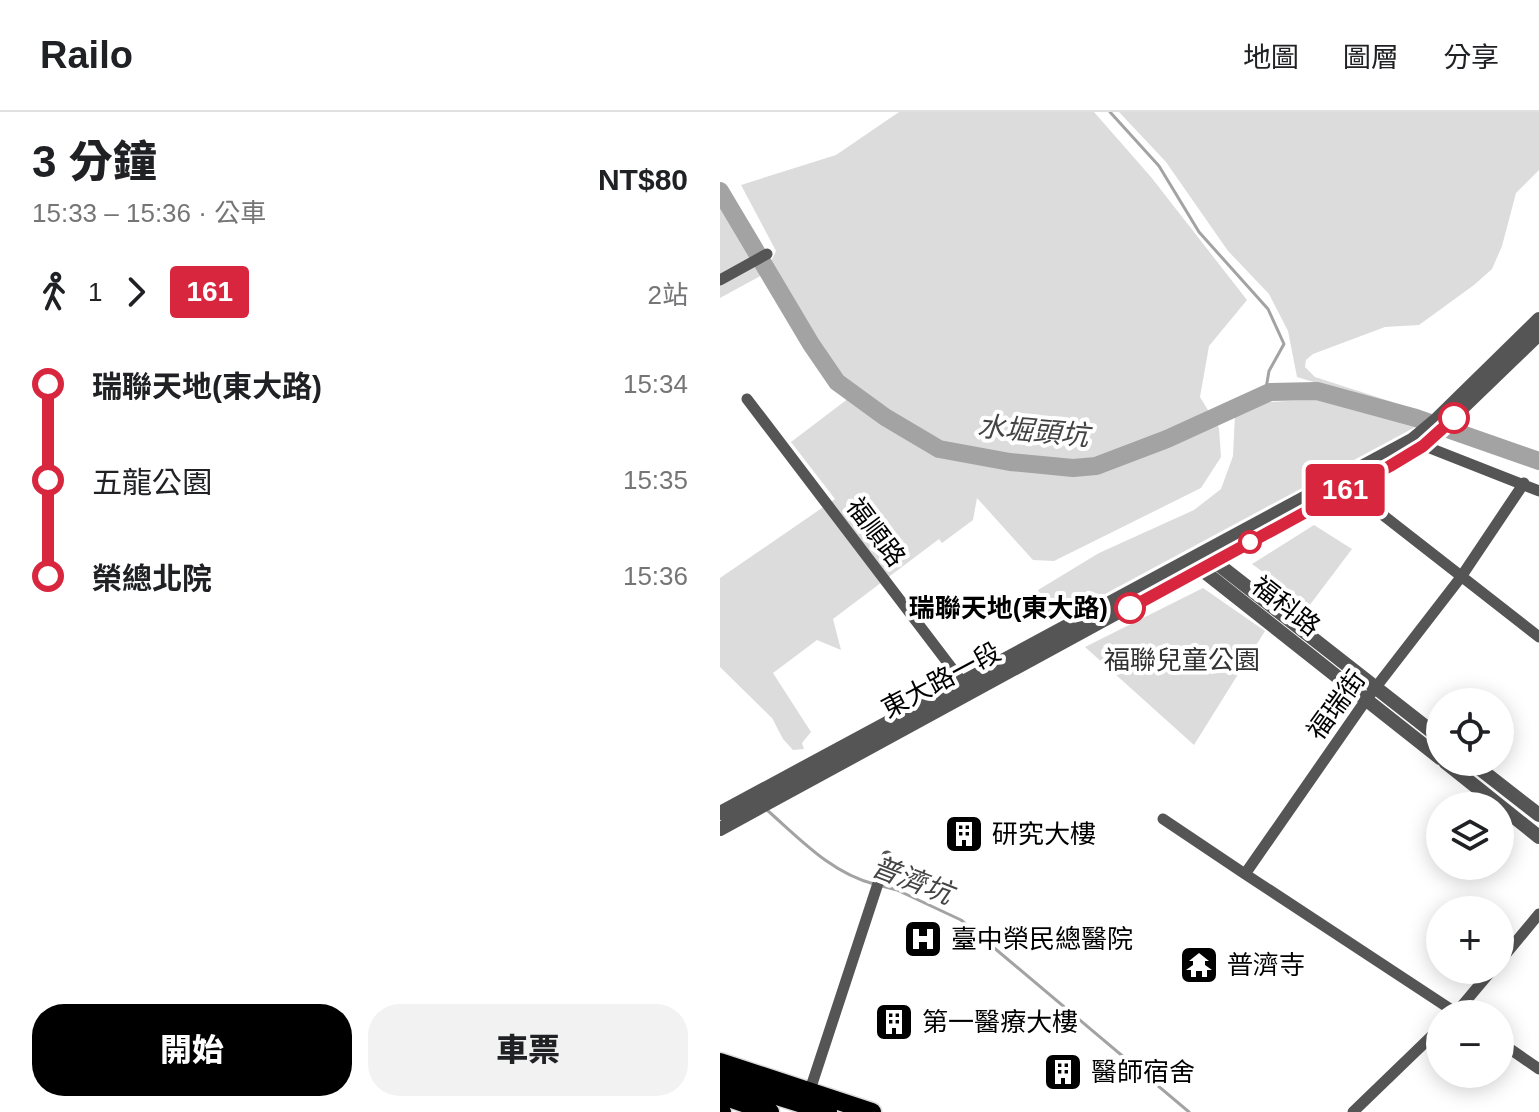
<!DOCTYPE html>
<html lang="zh-TW">
<meta charset="utf-8">
<style>
body{margin:0;font-family:Arial,"Noto Sans TC",sans-serif;background:#f2f2f2;color:#202124;height:100vh;display:flex;flex-direction:column;font-size:30px;white-space:nowrap}
*{box-sizing:border-box;margin:0}
p{font-size:26px;color:#757577}
.icon{flex:none;width:44px;height:44px;fill:none;stroke:currentColor;stroke-width:2;stroke-linecap:round;stroke-linejoin:round}
.map{position:relative;flex:1;overflow:hidden}
.panel{display:flex;flex-direction:column;background:#fff;width:720px}
.panel>*{flex:none}
.badge{padding:0 16px;border-radius:6px;font-size:28px;line-height:52px}
.fabs{position:absolute;left:706px;top:576px;display:grid;gap:16px}
.fabs a{display:grid;place-items:center;width:88px;height:88px;border-radius:50%;background:#fff;box-shadow:0 4px 20px #0003;font-size:40px}
.map>.badge{position:absolute;translate:-50% -50%;box-shadow:0 0 0 4px #fff}
.legs{display:flex;align-items:center;gap:12px;height:88px;padding:0 32px;font-size:26px}
.legs p{margin-inline-start:auto}
.headline{display:flex;align-items:center;justify-content:space-between;height:136px;padding:0 32px}
h1{font-size:44px;font-weight:800;line-height:60px}
.cta{display:flex;gap:16px;margin-top:auto;padding:16px 32px}
.cta a{flex:1;height:92px;border-radius:32px;background:#000;color:#fff;font-size:32px;font-weight:800;line-height:92px;text-align:center}
.cta a+a{background:#f2f2f2;color:#202124}
ul{padding:0 32px;list-style:none}
li{display:flex;align-items:center;gap:28px;height:96px;font-size:30px}
li i{display:grid;place-items:center;width:12px;height:100%;margin:0 10px;background:currentColor}
li i::after{content:'';width:20px;height:20px;margin:-10px;border:6px solid;border-radius:50%;background:#fff}
li p{margin-inline-start:auto}
li:first-child i{background:linear-gradient(#0000 50%,currentColor 0)}
li:last-child i{background:linear-gradient(currentColor 50%,#0000 0)}
header{display:flex;align-items:center;gap:48px;box-sizing:border-box;height:112px;padding:0 40px;background:#fff;border-bottom:2px solid #e0e0e0}
header strong{font-size:38px}
nav{display:flex;gap:44px;margin-inline-start:auto;font-size:28px}
main{display:flex;flex:1;min-height:0}
.map>svg:first-child{display:block}
</style>
<header>
<strong>Railo</strong>
<nav><a>地圖</a><a>圖層</a><a>分享</a></nav>
</header>
<main>
<section class="panel">
<div class="headline"><div><h1>3 分鐘</h1><p>15:33 – 15:36 · 公車</p></div><b>NT$80</b></div>
<div class="legs"><svg class="icon" aria-label="walk" viewBox="0 0 24 24"><circle cx="13" cy="4" r="2"/><path d="M13 8l-2 6 4 7M11 14l-3 7M7 12l3-4h3l4 4"/></svg>1<svg class="icon" aria-label="forward" viewBox="0 0 24 24"><path d="M9 5l7 7-7 7"/></svg><b class="badge" style="background:#d7263d;color:#fff">161</b><p>2站</p></div>
<ul>
<li><i style="color:#d7263d"></i><b>瑞聯天地(東大路)</b><p>15:34</p></li>
<li><i style="color:#d7263d"></i><span>五龍公園</span><p>15:35</p></li>
<li><i style="color:#d7263d"></i><b>榮總北院</b><p>15:36</p></li>
</ul>
<div class="cta"><a>開始</a><a>車票</a></div>
</section>
<div class="map">
<svg width="819" height="1000" viewBox="0 0 819 1000">
<rect width="100%" height="100%" fill="#fff"/>
<!-- green -->
<path fill="#dcdcdc" d="M179 0H374L431 65 527 188 489 234 480 285 499 316 501 345 481 376 334 449 313 448 257 386 253 408 222 431 219 427 113 507 121 538 97 528 53 561 91 620 82 631 84 637 73 638 63 627 52 606 0 555V466L115 387 71 330 129 286 110 267 73 217 46 161 0 186V84L46 160 56 139 21 73 116 43Z
M399 0H819V58L796 81 782 134 772 157 754 173 699 213 665 215 593 242 586 248 585 255 595 265 688 295 691 300 577 265 568 219 549 182 508 139 446 50Z
M594 284 699 313 333 510 318 478 379 441 474 398 501 377 513 344 515 302 534 291 586 288Z
M594 413 632 437 589 494 532 452Z
M483 476 545 519 474 633 365 535Z"/>
<g fill="none" stroke-linecap="round" stroke-linejoin="round">
<!-- stream -->
<path stroke="#a3a3a3" stroke-width="3" d="M390 0 439 54 479 120 548 197 564 232 549 259 545 282
M47 698C80 727 111 761 154 772
M162 774 177 778 241 808 469 1000"/>
<!-- river -->
<path stroke="#a3a3a3" stroke-width="18" d="M0 79 91 232 117 270 165 305 219 337 290 350 353 356 376 354 447 327 550 280 597 279 696 306 819 349"/>
<!-- primary casing -->
<g stroke="#dbdbdb" stroke-width="21">
<path id="primary" d="M0 950 152 1000
M0 966 108 1000
M0 983 50 1000
M0 999 2 1000"/>
</g>
<!-- minor -->
<path stroke="#555" stroke-width="11" d="M0 168 47 142
M27 287 247 576
M697 331 819 379
M631 367 650 393 819 525
M443 707 525 762 646 588 741 465 804 371
M525 762 738 902
M780 849 819 802
M735 902 772 858
M780 930 819 957
M90 978 167 744
M633 1000 720 916"/>
<!-- tertiary -->
<path stroke="#555" stroke-width="14" d="M485 447 494 449 720 626
M478 451 481 457 720 646
M725 650 819 725
M751 650 819 703
M0 701 692 328 717 307 819 207
M0 717 703 334 819 222"/>
<!-- primary -->
<use href="#primary" stroke="#000" stroke-width="18"/>
</g>
<g fill="none" stroke-linecap="round" stroke-linejoin="round">
<!-- line-1 casing -->
<g stroke="#fff" stroke-width="18">
<path id="line-1" d="M410 496 670 354 703 334 734 306"/>
</g>
<!-- line-1 -->
<use href="#line-1" stroke="#d7263d" stroke-width="12"/>
</g>
<!-- icons -->
<defs>
<g id="building-square" transform="scale(2)"><rect x="-9" y="-9" width="18" height="18" rx="4" fill="#000" stroke="#fff"/><path d="M-4-6H4V6H1V3H-1V6H-4ZM-2.5-4.3h1.7v1.8h-1.7ZM.8-4.3h1.7v1.8H.8ZM-2.5-1h1.7V.8h-1.7ZM.8-1h1.7V.8H.8Z" fill="#fff"/></g>
<g id="hospital-square" transform="scale(2)"><rect x="-9" y="-9" width="18" height="18" rx="4" fill="#000" stroke="#fff"/><path d="M-5-5h3v3.5h4V-5h3V5h-3V1.5h-4V5h-3Z" fill="#fff"/></g>
<g id="temple-square" transform="scale(2)"><rect x="-9" y="-9" width="18" height="18" rx="4" fill="#000" stroke="#fff"/><path d="M0-6L5-2H3V0L6.5 2.5H4V6H1.5V3h-3V6H-4V2.5H-6.5L-3 0V-2H-5Z" fill="#fff"/></g>
</defs>
<g fill-rule="evenodd">
<use href="#building-square" x="244" y="722"/>
<use href="#hospital-square" x="203" y="827"/>
<use href="#temple-square" x="479" y="853"/>
<use href="#building-square" x="174" y="910"/>
<use href="#building-square" x="343" y="960"/>
</g>
<!-- markers -->
<g fill="#fff" stroke="#d7263d" stroke-width="4">
<circle cx="734" cy="306" r="14"/>
<circle cx="530" cy="430" r="10"/>
<circle cx="410" cy="496" r="14"/>
</g>
<g text-anchor="middle" dominant-baseline="central" stroke-width="8" stroke-linejoin="round" paint-order="stroke">
<!-- street labels -->
<g font-size="26" fill="#000" stroke="#fff">
<text transform="translate(156 420) rotate(53)">福順路</text>
<text transform="translate(566 494) rotate(38)">福科路</text>
<text transform="translate(221 568) rotate(-28)">東大路一段</text>
<text transform="translate(616 593) rotate(-54)">福瑞街</text>
</g>
<!-- stop labels -->
<g font-size="26" font-weight="bold" fill="#000" stroke="#fff" text-anchor="end">
<text x="388" y="496">瑞聯天地(東大路)</text>
</g>
<!-- park labels -->
<g font-size="26" fill="#333" stroke="#fff">
<text x="462" y="548">福聯兒童公園</text>
</g>
<!-- poi labels -->
<g font-size="26" fill="#000" stroke="#fff" text-anchor="start">
<text x="272" y="722">研究大樓</text>
<text x="231" y="827">臺中榮民總醫院</text>
<text x="507" y="853">普濟寺</text>
<text x="202" y="910">第一醫療大樓</text>
<text x="371" y="960">醫師宿舍</text>
</g>
<!-- water labels -->
<g font-size="28" font-style="italic" fill="#444" stroke="#fff">
<text transform="translate(313 319) rotate(5)">水堀頭坑</text>
<text transform="translate(192 768) rotate(21)">普濟坑</text>
</g>
</g>
</svg>
<div class="fabs">
<a><svg class="icon" aria-label="locate" viewBox="0 0 24 24"><circle cx="12" cy="12" r="6"/><path d="M12 2v4M12 18v4M2 12h4M18 12h4"/></svg></a>
<a><svg class="icon" aria-label="layers" viewBox="0 0 24 24"><path d="M12 4l9 5-9 5-9-5zM3 14l9 5 9-5"/></svg></a>
<a>+</a>
<a>−</a>
</div>
<b class="badge" style="left:625px;top:378px;background:#d7263d;color:#fff">161</b>
</div>
</main>
